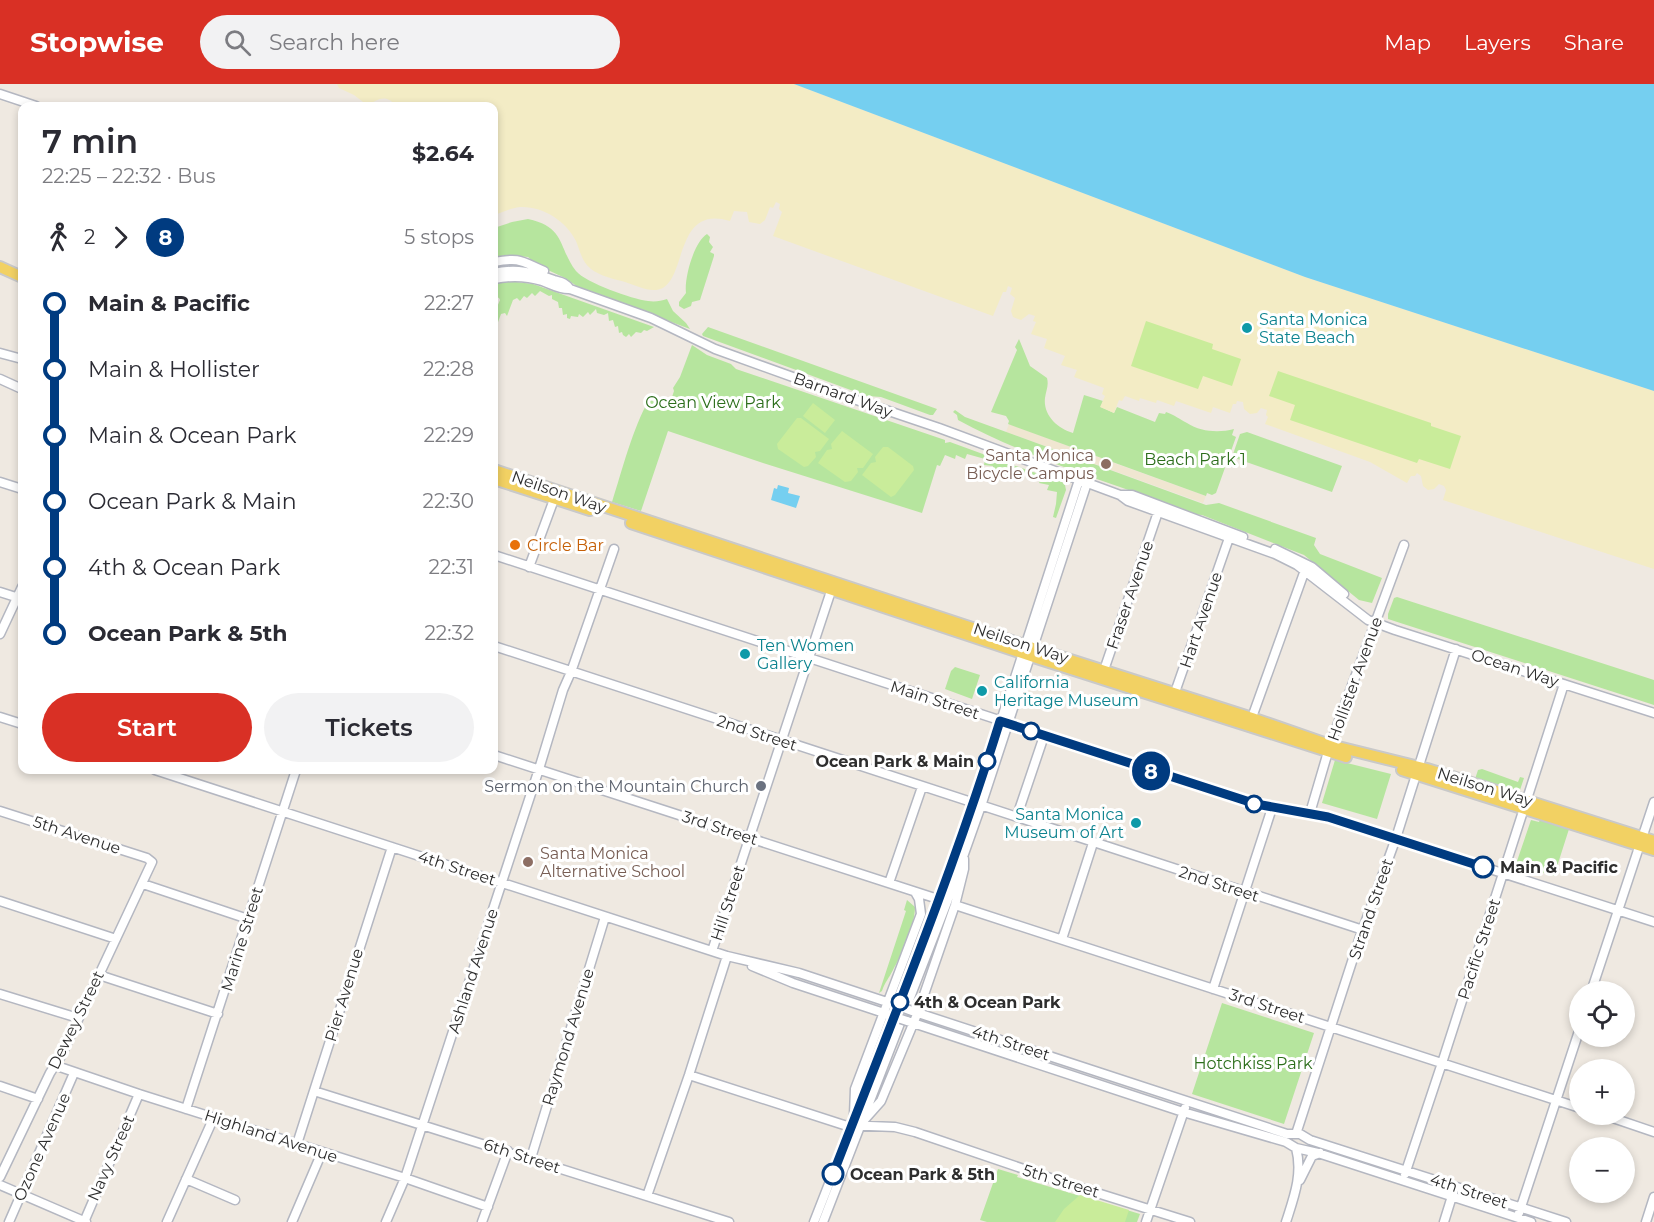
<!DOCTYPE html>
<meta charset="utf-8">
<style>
body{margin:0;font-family:Montserrat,sans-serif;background:#f2f2f3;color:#2b2b33;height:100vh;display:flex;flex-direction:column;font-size:22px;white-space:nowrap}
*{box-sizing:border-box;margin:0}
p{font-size:20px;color:#7c7c81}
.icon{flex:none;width:33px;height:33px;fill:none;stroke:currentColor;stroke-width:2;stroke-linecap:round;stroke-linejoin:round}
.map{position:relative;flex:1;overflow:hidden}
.side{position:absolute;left:18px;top:18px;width:480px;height:672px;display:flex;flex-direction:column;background:#fff;border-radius:12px;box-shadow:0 3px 9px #0003}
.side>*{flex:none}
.badge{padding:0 12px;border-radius:20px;font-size:21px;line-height:39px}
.controls{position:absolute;left:1569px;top:897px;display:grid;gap:12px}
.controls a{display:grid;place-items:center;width:66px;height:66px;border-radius:50%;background:#fff;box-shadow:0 3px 9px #0003;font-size:30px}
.map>.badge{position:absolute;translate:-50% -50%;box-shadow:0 0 0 3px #fff}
.legs{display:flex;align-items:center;gap:9px;height:66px;padding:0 24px;font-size:20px}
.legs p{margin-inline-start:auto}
.summary{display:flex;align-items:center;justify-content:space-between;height:102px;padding:0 24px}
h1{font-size:33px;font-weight:600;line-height:45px}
.cta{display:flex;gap:12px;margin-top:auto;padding:12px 24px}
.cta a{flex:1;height:69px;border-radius:36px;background:#d93025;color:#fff;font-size:24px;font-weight:600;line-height:69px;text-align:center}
.cta a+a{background:#f2f2f3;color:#2b2b33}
ul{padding:0 24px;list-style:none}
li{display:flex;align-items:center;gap:21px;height:66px;font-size:22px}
li i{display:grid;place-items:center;width:9px;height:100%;margin:0 8px;background:currentColor}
li i::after{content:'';width:15px;height:15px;margin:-8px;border:4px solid;border-radius:50%;background:#fff}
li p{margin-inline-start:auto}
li:first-child i{background:linear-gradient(#0000 50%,currentColor 0)}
li:last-child i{background:linear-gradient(currentColor 50%,#0000 0)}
header{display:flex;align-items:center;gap:36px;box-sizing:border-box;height:84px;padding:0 30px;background:#d93025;color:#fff}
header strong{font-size:28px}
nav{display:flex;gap:33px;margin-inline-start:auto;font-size:21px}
.search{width:420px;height:54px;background:#f2f2f3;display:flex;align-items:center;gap:15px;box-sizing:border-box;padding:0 21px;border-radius:33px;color:#7c7c81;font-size:22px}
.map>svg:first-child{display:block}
</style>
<header>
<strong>Stopwise</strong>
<div class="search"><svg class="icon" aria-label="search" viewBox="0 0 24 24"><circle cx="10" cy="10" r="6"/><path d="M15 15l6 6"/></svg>Search here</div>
<nav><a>Map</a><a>Layers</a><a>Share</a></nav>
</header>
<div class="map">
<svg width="1654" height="1138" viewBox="0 0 1654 1138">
<rect width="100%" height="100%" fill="#efe9e1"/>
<!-- education -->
<path fill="#f0e6d1" d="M1009 340 1114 379 1206 412 1203 419 1006 348Z"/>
<!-- green -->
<path fill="#b6e59e" d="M528 135C566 143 558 164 576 187 586 199 632 215 648 217 655 218 661 217 667 215L673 227 686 239 690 245 578 203 565 194 537 181 528 173 505 171 494 174V144L512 138Z
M707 150 710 153 709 158 713 163 710 168 714 170V172L700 216 692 218 691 222 684 225 679 222V218L686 209C684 194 694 158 707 150Z
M507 197 533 200 654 243 647 247 644 246 641 249 636 248 631 253 629 250 626 253 623 251 622 248 619 249 618 242 615 243 613 236 609 237 608 229 604 231 597 229 596 225 590 231 588 228 583 233 579 230 578 233 571 232 570 235 567 234V230L563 231 562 224H559L558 218 552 215V211L549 212 540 207 535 212 532 209 527 214 524 212 520 217 517 214 513 216 507 232 505 229 501 230 494 249V230L500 216 499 214 494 212V200Z
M708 243 937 325 933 331H930L881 313 867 312 703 252 702 250Z
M1019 255 1030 282 1047 294C1049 302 1046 306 1045 314 1043 331 1057 344 1073 349L1084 311 1103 317 1101 323 1114 329 1117 323 1155 338 1159 329 1165 330 1166 328C1175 331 1179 335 1187 339 1201 348 1219 349 1234 345L1232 351 1236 353 1216 409 1212 411 1207 409 1206 412 1008 340 1009 337 1006 332 991 328 1017 266 1015 263Z
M692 261 707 271 731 280 736 285 945 356V359L950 358 1002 377 1003 380H1010L1062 398 1065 401 1066 406 1056 434 1053 433 1056 420 1057 408 1047 406 1049 401 1039 399 1041 394 1022 388 1021 393 1012 389 1010 393 1005 392V390L992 388 993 382 984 381 985 375 967 370 965 375 956 371 955 375 945 371 940 382 937 381 922 429 763 379 668 347 641 427 612 418C622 387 633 343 649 316L669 322 674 307 673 304 680 293Z
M955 326 965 333 1206 421 1219 419 1316 454 1314 461 1320 470 1382 494 1372 519 1359 516 1304 471 1202 431 1190 430 1183 425C1107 398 1029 374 958 336L957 331 953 328Z
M1247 348 1342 382 1332 408 1232 373 1240 350Z
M1397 513 1654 596V621L1388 535V530L1394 514Z
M955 583 980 591 972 615 945 605 951 587Z
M1335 676 1391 690 1377 735 1322 719Z
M1482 685 1518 698 1520 693 1524 694 1520 706 1516 708 1475 695 1478 686Z
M1540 735 1569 745 1554 792 1516 780 1531 736 1539 738Z
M907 816 915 823C915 841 902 870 893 886 889 894 885 898 882 907L879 909 906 827 904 826Z
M1222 919 1314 949 1284 1040 1192 1010Z
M998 1085 1018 1091 1017 1093 1140 1130 1137 1138H987L980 1136Z"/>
<!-- sand -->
<path fill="#f3ecc5" d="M337 0H794L1305 193 1654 307V485L1443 416 1446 406 1444 402 1439 400 1434 405 1428 406 1423 402 1421 392 1417 389 1415 392H1411L1407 399 1370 378 1265 340 1268 333 1266 331 1267 326 1261 324 1257 329 1250 330 1244 325 1243 318 1237 317 1236 320H1233L1230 329 1213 323 1211 329 1176 317 1174 322 1157 316 1156 319 1140 314 1139 317 1125 312 1122 317 1119 316 1114 329 1100 323 1105 312 1102 310 1104 304 1074 293 1077 286 1061 281 1065 272 1044 264 1047 255 1031 250 1036 238 1033 237 1035 232 1029 230 1021 236 1013 233 1011 227 1015 214 1010 210 1012 204 1008 202 1006 208H1003L993 232 773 152 782 128 779 125 780 120 776 118 773 124 770 123 765 136 760 140 749 138 747 128 734 127 730 137C671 119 689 203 656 206 646 207 635 201 625 198 614 195 600 192 591 185 582 178 580 167 576 157 566 137 543 122 520 123 510 124 502 129 494 131V22H396C386 9 378 16 367 21L354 11 339 4Z"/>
<!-- pitch -->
<path fill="#c9ec9a" d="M1146 237 1213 260 1212 265 1241 275 1232 302 1203 292 1198 305 1131 282Z
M1278 287 1431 339V342L1461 352 1450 385 1419 375 1417 379 1290 336 1295 321 1269 312Z
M813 319 835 336 825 349 803 332Z
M797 334H801L829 355 820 367 815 368 816 373 808 382 804 383 778 365 777 360Z
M842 347 873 370 863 384H857L858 388 851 397 845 398 818 379 827 366 832 365 831 360Z
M883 363H888L913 382 914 386 895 411 891 413 862 391 871 379 876 378 875 373Z
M1080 1111 1129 1126 1125 1138H1055L1064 1125Z"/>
<!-- water -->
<path fill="#75cff0" d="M794 0H1654V307L1305 193Z
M778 401 789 404 788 409 800 412 796 424 771 416 774 404 777 405Z"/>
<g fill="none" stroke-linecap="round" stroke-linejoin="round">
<!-- minor casing -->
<g stroke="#b4b7c1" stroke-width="11">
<path id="minor" d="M0 10 36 22
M494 178C520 173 521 177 544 187
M494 189C516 184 533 188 554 196 561 198 565 198 570 205
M494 195C510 192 526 192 542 197 551 200 560 206 570 205L651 234 715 265 865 319 939 344 1120 411 1128 417 1275 470 1297 481 1368 536 1395 546 1654 629
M0 269 22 275
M0 295 22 305
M0 398 22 405
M1120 411H1132L1243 453
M1275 465 1312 483 1344 510
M494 471 1256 720 1335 735 1654 838
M529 483 556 410
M0 508 22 515
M0 550 22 503
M494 562 1363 846
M1102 592 1158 428
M1173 614 1229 454
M0 633 22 640
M1250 639 1305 486
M494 671 944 817
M155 686 727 872 799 889 893 920
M0 727 147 774 152 778 61 972 50 989 0 1093
M1310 729 1330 661 1404 461
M1017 732 1044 652
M889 799 922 703
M143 800 248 835
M0 817 116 855
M955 821 1580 1024
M1062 855 1093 759
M712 867 833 501
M752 882 793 899 887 930
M99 891 218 930
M1213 905 1272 724
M1591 908 1654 718
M0 910 78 934
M912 927 1287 1050H1300L1310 1056 1566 1138
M907 937 1183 1028 1286 1058 1296 1064 1318 1069 1531 1138
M54 981 139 1010 405 1094 488 1123
M689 991 844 1041 895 1043 915 1048 1062 1098 1190 1138
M0 1002 38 1015
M314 1007 729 1138
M186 1025 296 686
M1601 1030 1654 1048
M854 1031 855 1005 921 830 919 815 915 808
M865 1035 881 1017 918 928 955 821 964 785V775
M1296 1050 1360 853 1396 754 1456 565
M297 1060 392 763
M531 1074 605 833
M1405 1090 1442 979 1564 600
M186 1095 235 1116
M1300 1096 1312 1072 1320 1069
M0 1101 86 1138
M647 1112 689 991 727 872
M1519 1129 1580 944
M9 1138 74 989
M84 1138 139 1010
M167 1138 214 1033
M292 1138 322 1068
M386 1138 405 1094 539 685 563 606 571 588 614 465
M482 1138 508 1067
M814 1138 940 816 974 720 1079 396
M823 1138 947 818 981 722 1087 399
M1146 1138 1185 1024
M1286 1138C1294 1113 1303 1090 1296 1064
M1444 1138 1453 1109
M1646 1138 1654 1113"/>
</g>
<!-- major casing -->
<g stroke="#c9c9c9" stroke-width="14">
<path id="major" d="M0 183 22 193
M494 386 1042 567 1252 634 1330 661 1427 685 1654 757
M494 395 590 426
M631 439 1040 575 1346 673
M1402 686 1654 766"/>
</g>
<!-- minor -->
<use href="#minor" stroke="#fff" stroke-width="8"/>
<!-- major -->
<use href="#major" stroke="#f2d163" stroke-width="10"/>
<!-- minor-bridge casing -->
<g stroke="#b4b7c1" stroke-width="11" stroke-linecap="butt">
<path id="minor-bridge" d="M893 920 912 927
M889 931 907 937"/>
</g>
<!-- minor-bridge -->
<use href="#minor-bridge" stroke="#fff" stroke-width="8"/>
</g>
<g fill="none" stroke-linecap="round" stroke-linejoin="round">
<!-- line-1 casing -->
<g stroke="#fff" stroke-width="14">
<path id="line-1" d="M833 1090C891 940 952 791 1000 637L1256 720 1328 733 1483 783"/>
</g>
<!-- line-1 -->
<use href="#line-1" stroke="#003b80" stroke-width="9"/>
</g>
<!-- markers -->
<g fill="#0f9aa8" stroke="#fff" stroke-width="2">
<circle cx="1247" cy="244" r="6"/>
<circle cx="745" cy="570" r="6"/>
<circle cx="982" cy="607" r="6"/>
<circle cx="1136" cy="739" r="6"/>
</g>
<g fill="#8d6e63" stroke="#fff" stroke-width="2">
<circle cx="1106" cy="380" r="6"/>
<circle cx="528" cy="778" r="6"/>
</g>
<circle fill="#e8710a" stroke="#fff" stroke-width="2" cx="515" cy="461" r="6"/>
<g fill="#fff" stroke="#003b80" stroke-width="3">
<circle cx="1031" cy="647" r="8"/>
<circle cx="987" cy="677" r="8"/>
<circle cx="1254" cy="720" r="8"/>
<circle cx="1483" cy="783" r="10"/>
<circle cx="900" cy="918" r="8"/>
<circle cx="833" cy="1090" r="10"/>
</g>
<circle fill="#6b7280" stroke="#fff" stroke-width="2" cx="761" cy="702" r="6"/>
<g text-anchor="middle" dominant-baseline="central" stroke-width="6" stroke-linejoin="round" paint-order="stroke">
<!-- culture labels -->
<g font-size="16" fill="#0d838f" stroke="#fff" text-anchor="start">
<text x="1259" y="235">Santa Monica<tspan x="1259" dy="18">State Beach</tspan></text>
<text x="757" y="561">Ten Women<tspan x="757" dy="18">Gallery</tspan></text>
<text x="994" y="598">California<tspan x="994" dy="18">Heritage Museum</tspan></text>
<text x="1124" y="730" text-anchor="end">Santa Monica<tspan x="1124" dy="18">Museum of Art</tspan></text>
</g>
<!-- street labels -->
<g font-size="16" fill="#2e2e2e" stroke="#fff">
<text transform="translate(843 311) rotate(20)">Barnard Way</text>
<text transform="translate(559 408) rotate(19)">Neilson Way</text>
<text transform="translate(1130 511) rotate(-71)">Fraser Avenue</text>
<text transform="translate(1201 536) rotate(-71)">Hart Avenue</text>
<text transform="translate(1021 559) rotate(18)">Neilson Way</text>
<text transform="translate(1515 584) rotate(18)">Ocean Way</text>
<text transform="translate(1355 595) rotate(-70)">Hollister Avenue</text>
<text transform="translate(935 616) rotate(18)">Main Street</text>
<text transform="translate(757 649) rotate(18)">2nd Street</text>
<text transform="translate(1485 703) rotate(17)">Neilson Way</text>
<text transform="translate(720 744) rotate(18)">3rd Street</text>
<text transform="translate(77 751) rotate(18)">5th Avenue</text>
<text transform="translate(457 784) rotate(18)">4th Street</text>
<text transform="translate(1219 800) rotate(18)">2nd Street</text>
<text transform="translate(728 819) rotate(-72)">Hill Street</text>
<text transform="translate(1371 825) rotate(-71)">Strand Street</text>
<text transform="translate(242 855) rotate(-73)">Marine Street</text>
<text transform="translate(1479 865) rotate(-72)">Pacific Street</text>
<text transform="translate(473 887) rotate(-72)">Ashland Avenue</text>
<text transform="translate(344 911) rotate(-73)">Pier Avenue</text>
<text transform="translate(1267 922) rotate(18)">3rd Street</text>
<text transform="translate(76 936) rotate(-64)">Dewey Street</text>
<text transform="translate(568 953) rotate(-73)">Raymond Avenue</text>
<text transform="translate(1011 959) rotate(18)">4th Street</text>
<text transform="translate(271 1052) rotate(18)">Highland Avenue</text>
<text transform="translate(42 1063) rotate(-66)">Ozone Avenue</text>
<text transform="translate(522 1072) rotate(18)">6th Street</text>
<text transform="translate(111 1074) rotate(-66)">Navy Street</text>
<text transform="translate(1061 1097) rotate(17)">5th Street</text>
<text transform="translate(1469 1107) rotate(18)">4th Street</text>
</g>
<!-- park labels -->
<g font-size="16" fill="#2c6e1b" stroke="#fff">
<text x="713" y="318">Ocean View Park</text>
<text x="1195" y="375">Beach Park 1</text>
<text x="1253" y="979">Hotchkiss Park</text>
</g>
<!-- education labels -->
<g font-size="16" fill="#785e54" stroke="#fff" text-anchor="end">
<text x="1094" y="371">Santa Monica<tspan x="1094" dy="18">Bicycle Campus</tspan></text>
<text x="540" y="769" text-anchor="start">Santa Monica<tspan x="540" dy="18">Alternative School</tspan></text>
</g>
<!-- food labels -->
<g font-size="16" fill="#c56008" stroke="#fff" text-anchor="start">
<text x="527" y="461">Circle Bar</text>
</g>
<!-- stop labels -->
<g font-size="16" font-weight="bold" fill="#2e2e2e" stroke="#fff" text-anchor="start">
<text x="974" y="677" text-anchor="end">Ocean Park &amp; Main</text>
<text x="1500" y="783">Main &amp; Pacific</text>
<text x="914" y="918">4th &amp; Ocean Park</text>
<text x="850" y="1090">Ocean Park &amp; 5th</text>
</g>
<!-- worship labels -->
<g font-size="16" fill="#5b616d" stroke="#fff" text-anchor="end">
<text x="749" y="702">Sermon on the Mountain Church</text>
</g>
</g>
</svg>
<div class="controls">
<a><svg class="icon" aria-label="locate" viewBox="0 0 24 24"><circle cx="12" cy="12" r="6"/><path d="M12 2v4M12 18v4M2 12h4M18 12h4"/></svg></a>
<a>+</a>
<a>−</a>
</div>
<b class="badge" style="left:1151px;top:687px;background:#003b80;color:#fff">8</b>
<section class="side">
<div class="summary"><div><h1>7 min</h1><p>22:25 – 22:32 · Bus</p></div><b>$2.64</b></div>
<div class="legs"><svg class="icon" aria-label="walk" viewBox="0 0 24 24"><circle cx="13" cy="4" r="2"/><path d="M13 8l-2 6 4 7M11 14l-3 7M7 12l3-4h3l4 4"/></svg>2<svg class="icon" aria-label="forward" viewBox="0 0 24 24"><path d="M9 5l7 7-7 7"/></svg><b class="badge" style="background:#003b80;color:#fff">8</b><p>5 stops</p></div>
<ul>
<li><i style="color:#003b80"></i><b>Main &amp; Pacific</b><p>22:27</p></li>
<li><i style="color:#003b80"></i><span>Main &amp; Hollister</span><p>22:28</p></li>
<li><i style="color:#003b80"></i><span>Main &amp; Ocean Park</span><p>22:29</p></li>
<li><i style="color:#003b80"></i><span>Ocean Park &amp; Main</span><p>22:30</p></li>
<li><i style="color:#003b80"></i><span>4th &amp; Ocean Park</span><p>22:31</p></li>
<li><i style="color:#003b80"></i><b>Ocean Park &amp; 5th</b><p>22:32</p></li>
</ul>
<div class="cta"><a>Start</a><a>Tickets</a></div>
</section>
</div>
